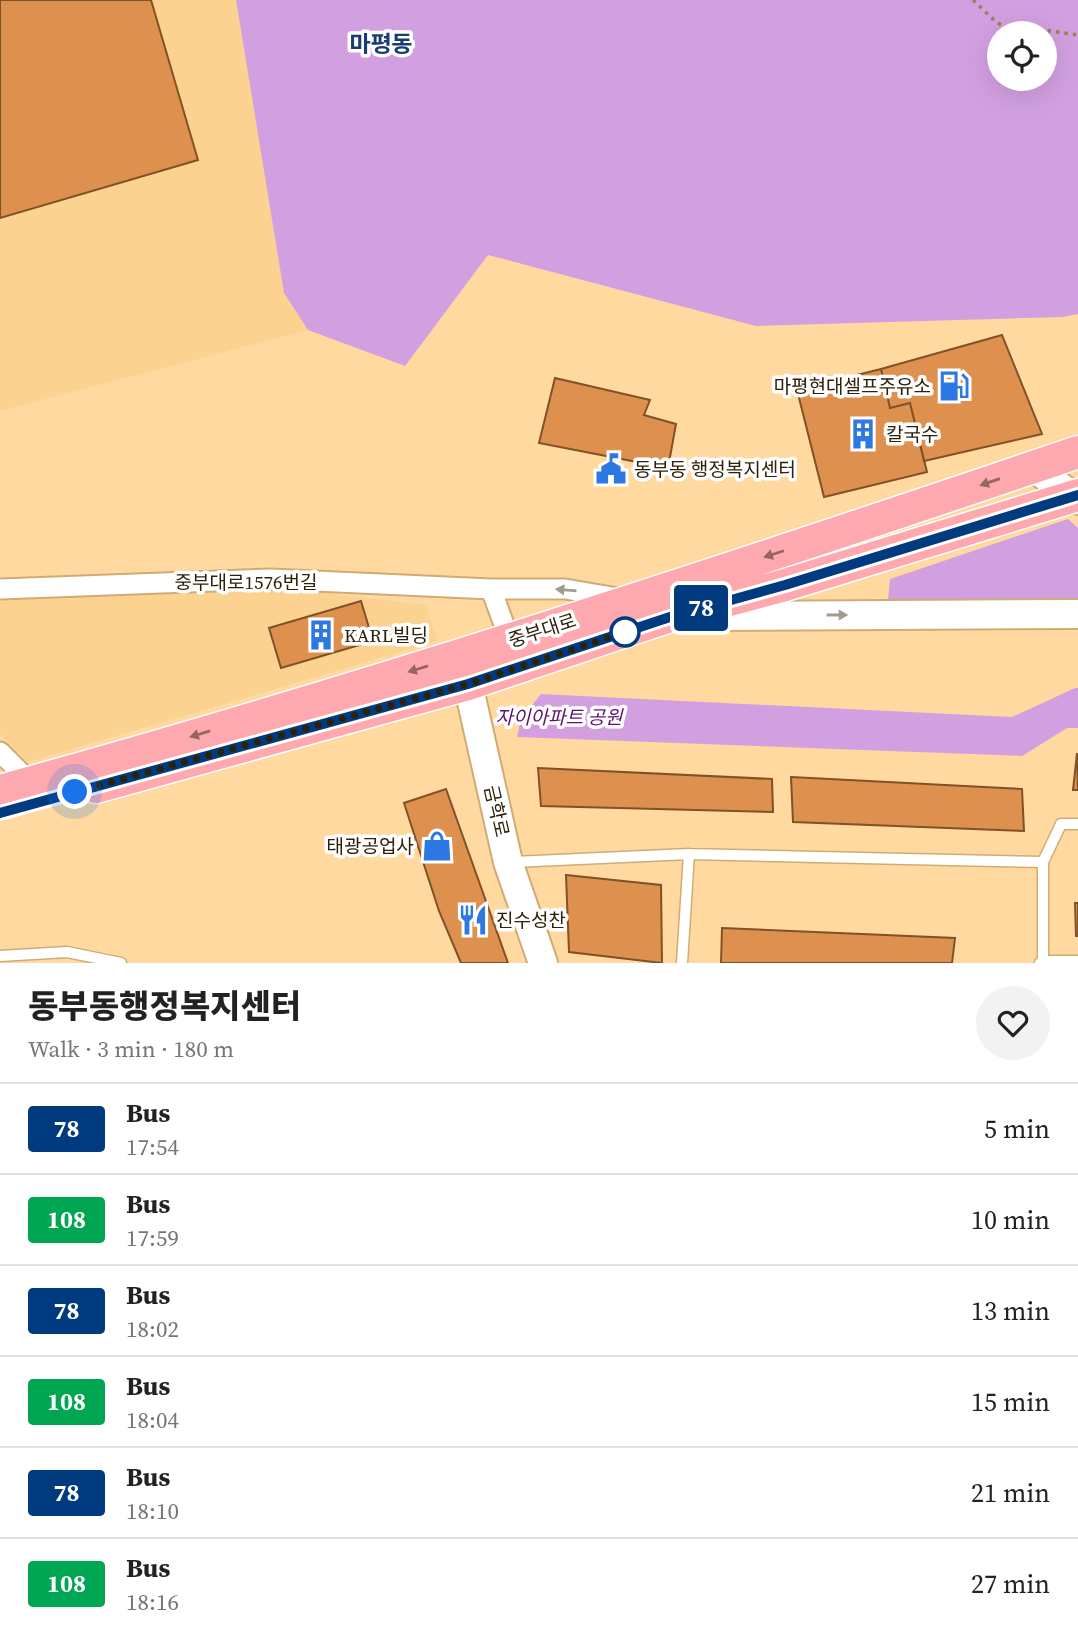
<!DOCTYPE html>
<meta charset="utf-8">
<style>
body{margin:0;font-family:"Source Serif 4","Noto Sans KR",serif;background:#f2f2f2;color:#222;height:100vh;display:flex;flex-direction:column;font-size:26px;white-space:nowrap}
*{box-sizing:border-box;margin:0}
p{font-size:23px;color:#767676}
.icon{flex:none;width:38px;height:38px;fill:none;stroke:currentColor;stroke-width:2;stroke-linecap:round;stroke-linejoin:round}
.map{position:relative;height:963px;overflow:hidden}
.side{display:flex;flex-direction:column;background:#fff;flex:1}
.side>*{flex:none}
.badge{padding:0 14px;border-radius:5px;font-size:24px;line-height:46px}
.tools{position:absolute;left:987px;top:21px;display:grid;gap:14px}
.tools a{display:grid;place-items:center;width:70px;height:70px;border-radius:50%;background:#fff;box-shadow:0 7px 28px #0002;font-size:35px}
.you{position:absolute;width:35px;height:35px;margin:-18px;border:5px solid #fff;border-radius:50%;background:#1a73e8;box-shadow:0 0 0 10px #1a73e833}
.map>.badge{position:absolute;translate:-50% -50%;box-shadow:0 0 0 4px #fff}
.round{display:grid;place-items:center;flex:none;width:74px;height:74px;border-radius:37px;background:#f2f2f2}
.summary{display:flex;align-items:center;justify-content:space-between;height:119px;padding:0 28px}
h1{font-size:33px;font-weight:800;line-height:52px}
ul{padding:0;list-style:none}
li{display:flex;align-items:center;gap:21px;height:91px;padding:0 28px;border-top:2px solid #e0e0e0}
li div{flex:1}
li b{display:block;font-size:26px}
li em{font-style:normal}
li .badge{min-width:77px;font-weight:700;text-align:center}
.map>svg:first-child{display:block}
</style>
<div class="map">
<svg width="1078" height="963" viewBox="0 0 1078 963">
<rect width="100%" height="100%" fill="#ffd99f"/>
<!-- built -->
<path fill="#fbd290" d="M0 0H236L284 293 308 330 0 411Z
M271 587 426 605 437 641 28 762 0 734V599Z"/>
<!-- green -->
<path fill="#d2a0e1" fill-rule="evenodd" d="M236 0H1078V314L1062 317 756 326 488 255 405 366 308 330 284 293ZM1045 33V79H999V33Z
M1068 519 1078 528V603L888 600 890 579Z
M1075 688H1078V728H1067L1022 756 517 737 521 719 541 694 1012 717Z"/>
<!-- building -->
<path fill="#de904f" stroke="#815128" stroke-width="2" d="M0 0H151L198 160 0 218Z
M1002 335 1042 434 924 461 910 403 890 408 881 369Z
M881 369 890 408 910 403 927 472 824 497 797 390Z
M555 378 650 400 644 415 676 424 668 468 539 443Z
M361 601 373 641 281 668 269 628Z
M1077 753 1078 790H1073Z
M538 768 772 779 773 812 541 806Z
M791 777 1022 789 1024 831 793 822Z
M446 789 508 963H461L439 911 404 803Z
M566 875 661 885 662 963 569 952Z
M1075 903H1078V936H1076Z
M722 928 955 938 952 963H721Z"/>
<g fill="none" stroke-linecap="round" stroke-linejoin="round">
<!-- lane casing -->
<g stroke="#d0ac74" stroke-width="13">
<path id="lane" d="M513 862 689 854 1043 862V961L1040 963
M1043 862 1061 824H1078
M0 956 67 952 121 963
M1043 961H1078
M682 963 689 854"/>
</g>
<!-- street casing -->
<g stroke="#d0ac74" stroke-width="23">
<path id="street" d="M0 589 271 579 491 589H565L624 599
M491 589 510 641
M0 752 30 782"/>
</g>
<!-- secondary casing -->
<g stroke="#d0ac74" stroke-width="32">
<path id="secondary" d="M1033 467 1078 500
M694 616 1078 614
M461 663 468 684 508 862 543 963"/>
</g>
<!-- primary casing -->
<g stroke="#fff" stroke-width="35">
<path id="primary" d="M96 787 468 684 670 616 785 585 1078 495
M0 791C363 691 721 573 1078 452"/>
</g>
<!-- path -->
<path stroke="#9b8157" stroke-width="3.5" stroke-dasharray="3.5 5" stroke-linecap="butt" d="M973 0 996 22 1007 28 1044 30 1078 35"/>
<!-- lane -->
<use href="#lane" stroke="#fff" stroke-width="10"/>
<!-- street -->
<use href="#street" stroke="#fff" stroke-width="19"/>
<!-- secondary -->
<use href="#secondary" stroke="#fff" stroke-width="28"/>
<!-- primary -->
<use href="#primary" stroke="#fda9af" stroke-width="32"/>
</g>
<!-- one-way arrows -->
<defs><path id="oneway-solid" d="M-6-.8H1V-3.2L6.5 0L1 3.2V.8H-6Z" transform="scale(1.75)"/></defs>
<g fill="#96655c">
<use href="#oneway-solid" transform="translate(990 482) rotate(161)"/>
<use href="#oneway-solid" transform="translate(774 554) rotate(162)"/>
<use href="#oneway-solid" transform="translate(418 669) rotate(163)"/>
<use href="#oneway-solid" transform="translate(200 734) rotate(163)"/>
</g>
<g fill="#a19b90">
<use href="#oneway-solid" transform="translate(566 590) rotate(-175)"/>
<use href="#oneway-solid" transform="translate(837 615)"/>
</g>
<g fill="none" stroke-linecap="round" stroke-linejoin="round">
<!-- line casing -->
<g stroke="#fff" stroke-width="16">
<path id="line" d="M0 813 468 684 670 617 785 585 1078 495"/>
</g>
<!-- line -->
<use href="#line" stroke="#003b80" stroke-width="10"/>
<!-- walk -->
<path stroke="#2e2109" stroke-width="7" stroke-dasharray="0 12.6" d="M75 792 468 684 625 632"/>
</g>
<!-- icons -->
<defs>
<g id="fuel-bare" transform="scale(2.415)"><path d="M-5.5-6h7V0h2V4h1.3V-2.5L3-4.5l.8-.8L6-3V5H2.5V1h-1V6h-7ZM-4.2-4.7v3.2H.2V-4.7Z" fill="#2e78e4" stroke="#fff" stroke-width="2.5" paint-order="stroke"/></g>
<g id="building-bare" transform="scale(2.415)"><path d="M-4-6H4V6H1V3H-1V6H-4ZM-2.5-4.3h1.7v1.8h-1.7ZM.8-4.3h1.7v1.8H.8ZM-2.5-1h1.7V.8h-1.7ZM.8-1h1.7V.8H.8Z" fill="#2e78e4" stroke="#fff" stroke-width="2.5" paint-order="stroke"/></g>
<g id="civic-bare" transform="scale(2.415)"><path d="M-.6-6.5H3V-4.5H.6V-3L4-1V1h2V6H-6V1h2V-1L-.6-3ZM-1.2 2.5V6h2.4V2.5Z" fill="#2e78e4" stroke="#fff" stroke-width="2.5" paint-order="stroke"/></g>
<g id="shop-bare" transform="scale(2.415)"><path d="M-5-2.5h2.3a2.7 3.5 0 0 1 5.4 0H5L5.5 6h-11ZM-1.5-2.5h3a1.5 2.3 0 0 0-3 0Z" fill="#2e78e4" stroke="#fff" stroke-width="2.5" paint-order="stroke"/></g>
<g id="restaurant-bare" transform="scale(2.415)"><path d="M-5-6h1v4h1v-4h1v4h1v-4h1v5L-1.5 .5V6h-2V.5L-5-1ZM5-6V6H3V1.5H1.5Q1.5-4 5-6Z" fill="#2e78e4" stroke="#fff" stroke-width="2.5" paint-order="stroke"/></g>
</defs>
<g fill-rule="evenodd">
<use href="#fuel-bare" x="954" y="386"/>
<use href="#building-bare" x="863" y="434"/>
<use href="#civic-bare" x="611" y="469"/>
<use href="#building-bare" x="321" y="635"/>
<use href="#shop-bare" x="437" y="846"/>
<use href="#restaurant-bare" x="473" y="920"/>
</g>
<!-- markers -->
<circle fill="#fff" stroke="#003b80" stroke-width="3.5" cx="625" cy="632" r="14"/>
<g text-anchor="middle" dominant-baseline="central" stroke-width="7" stroke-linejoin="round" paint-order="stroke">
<!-- poi labels -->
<g font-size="19" fill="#2e2109" stroke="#fff" text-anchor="start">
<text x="931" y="386" text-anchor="end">마평현대셀프주유소</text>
<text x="886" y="434">칼국수</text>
<text x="634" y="469">동부동 행정복지센터</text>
<text x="344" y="635">KARL빌딩</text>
<text x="414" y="846" text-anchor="end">태광공업사</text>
<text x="496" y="920">진수성찬</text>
</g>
<!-- street labels -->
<g font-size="19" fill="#2e2109" stroke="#fff">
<text x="246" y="582">중부대로1576번길</text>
<text transform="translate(542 630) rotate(-18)">중부대로</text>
<text transform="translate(497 811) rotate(77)">금학로</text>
</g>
<!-- park labels -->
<g font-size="19" font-style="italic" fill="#5c116f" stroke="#fff">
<text x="559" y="717">자이아파트 공원</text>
</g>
<!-- quarter labels -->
<g font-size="23" font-weight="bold" fill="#193d72" stroke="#fff">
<text x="381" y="44">마평동</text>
</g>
</g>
</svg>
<div class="tools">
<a><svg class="icon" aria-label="locate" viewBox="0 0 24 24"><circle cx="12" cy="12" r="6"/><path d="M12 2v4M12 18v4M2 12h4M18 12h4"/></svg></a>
</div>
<div class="you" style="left:75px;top:792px"></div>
<b class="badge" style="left:701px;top:608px;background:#003b80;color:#fff">78</b>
</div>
<section class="side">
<div class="summary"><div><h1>동부동행정복지센터</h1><p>Walk · 3 min · 180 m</p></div><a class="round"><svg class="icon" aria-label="heart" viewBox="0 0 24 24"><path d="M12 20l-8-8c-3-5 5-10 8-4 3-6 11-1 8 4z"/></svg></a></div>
<ul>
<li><span class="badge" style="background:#003b80;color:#fff">78</span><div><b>Bus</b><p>17:54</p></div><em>5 min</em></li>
<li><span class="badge" style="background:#00a651;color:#fff">108</span><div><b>Bus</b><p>17:59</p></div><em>10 min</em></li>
<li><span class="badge" style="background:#003b80;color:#fff">78</span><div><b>Bus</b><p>18:02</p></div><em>13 min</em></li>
<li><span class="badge" style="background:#00a651;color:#fff">108</span><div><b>Bus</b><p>18:04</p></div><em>15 min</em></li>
<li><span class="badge" style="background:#003b80;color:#fff">78</span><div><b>Bus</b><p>18:10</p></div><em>21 min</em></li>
<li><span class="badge" style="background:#00a651;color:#fff">108</span><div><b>Bus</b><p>18:16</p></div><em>27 min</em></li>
</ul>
</section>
